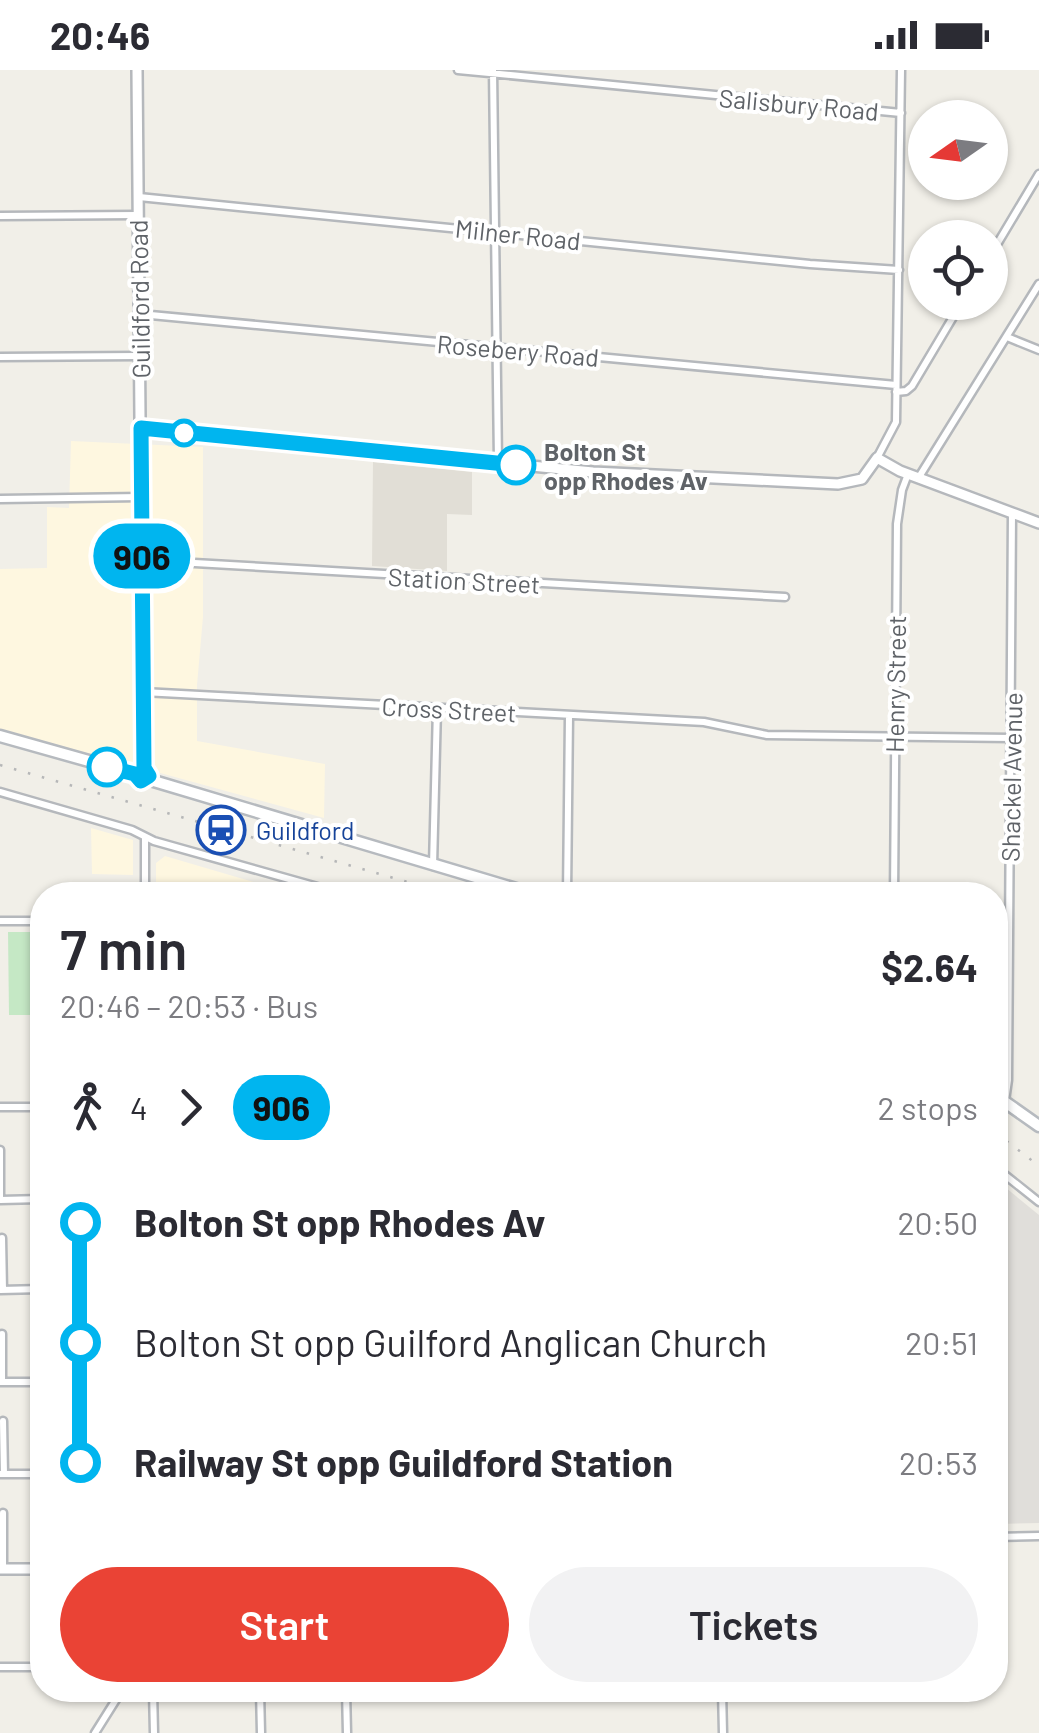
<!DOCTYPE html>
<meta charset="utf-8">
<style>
body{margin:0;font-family:Barlow,sans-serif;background:#f2f2f3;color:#2b2b33;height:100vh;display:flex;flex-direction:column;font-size:38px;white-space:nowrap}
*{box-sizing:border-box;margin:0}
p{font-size:32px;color:#7c7c81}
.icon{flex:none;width:55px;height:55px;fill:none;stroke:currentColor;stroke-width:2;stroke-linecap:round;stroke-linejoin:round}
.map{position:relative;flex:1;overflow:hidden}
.side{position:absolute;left:30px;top:812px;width:978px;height:820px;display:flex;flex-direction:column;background:#fff;border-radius:40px;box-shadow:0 2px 8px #0004}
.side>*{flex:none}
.badge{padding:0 20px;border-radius:32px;font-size:35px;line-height:65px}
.needle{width:65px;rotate:256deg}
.tools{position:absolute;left:908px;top:30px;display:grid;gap:20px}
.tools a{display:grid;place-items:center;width:100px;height:100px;border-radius:50%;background:#fff;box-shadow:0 2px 8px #0004;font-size:50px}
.map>.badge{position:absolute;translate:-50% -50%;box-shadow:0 0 0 5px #fff}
.legs{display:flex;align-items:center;gap:15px;height:110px;padding:0 30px;font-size:32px}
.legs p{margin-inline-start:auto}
.summary{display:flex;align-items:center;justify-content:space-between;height:170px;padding:0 30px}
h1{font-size:55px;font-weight:600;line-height:75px}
.primary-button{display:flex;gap:20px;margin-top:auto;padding:20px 30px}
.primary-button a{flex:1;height:115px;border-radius:60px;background:#ea4335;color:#fff;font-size:40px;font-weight:600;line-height:115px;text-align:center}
.primary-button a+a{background:#f2f2f3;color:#2b2b33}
ul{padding:0 30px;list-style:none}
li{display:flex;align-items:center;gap:35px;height:120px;font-size:38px}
li i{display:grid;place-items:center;width:15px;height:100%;margin:0 12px;background:currentColor}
li i::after{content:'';width:25px;height:25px;margin:-12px;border:8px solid;border-radius:50%;background:#fff}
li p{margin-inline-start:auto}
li:first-child i{background:linear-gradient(#0000 50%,currentColor 0)}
li:last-child i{background:linear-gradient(currentColor 50%,#0000 0)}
.status{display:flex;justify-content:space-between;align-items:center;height:70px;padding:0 50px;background:#fff;direction:ltr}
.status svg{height:28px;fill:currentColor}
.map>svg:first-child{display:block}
</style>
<div class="status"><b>20:46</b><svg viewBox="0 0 49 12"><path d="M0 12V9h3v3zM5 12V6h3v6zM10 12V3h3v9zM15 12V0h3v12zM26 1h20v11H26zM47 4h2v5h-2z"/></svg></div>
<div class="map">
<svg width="1039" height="1663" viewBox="0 0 1039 1663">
<rect width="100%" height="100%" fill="#f1efe8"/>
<!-- commercial -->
<path fill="#fef7e0" d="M71 371 203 377V547L197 615V671L325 694 324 748 0 659V499L47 498V437L69 438Z
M91 758 133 770V805L92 804Z
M165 786 260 814 258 825H156V793Z"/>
<!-- industrial -->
<path fill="#e0deda" d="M1000 1113 1039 1145V1453L995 1454V1120Z"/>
<!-- education -->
<path fill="#e1ded6" d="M373 392 472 402V445L447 444V501L372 496Z"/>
<!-- green -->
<path fill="#c5e8c5" d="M8 862H42V945H9Z"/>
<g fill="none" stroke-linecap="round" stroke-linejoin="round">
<!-- minor casing -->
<g stroke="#b5b8bc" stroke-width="11">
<path id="minor" d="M458 0 901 43
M493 0 498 392
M139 127 810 194 899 200
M0 146 138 145
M990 186 1039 104
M140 244 896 315
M1007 267 1039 280
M0 287 139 286
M896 322 906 321 912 316 962 232
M877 388 896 352 901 0
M919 407 1039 214
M0 429 141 427
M142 490 785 527
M143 622 704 652 767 665 1011 668
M0 722 132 760 154 771 346 825
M145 767V825
M433 796 437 638
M305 814V825
M567 825 569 646
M894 825 897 454 902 420 908 404
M0 851H42
M1005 1031 1008 1010 1012 443
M0 1037H42
M0 1080V1130
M995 1097 1039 1132
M0 1130 42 1129
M2 1168 3 1220
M0 1220 42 1219
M1 1312H42
M2 1312V1264
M3 1351 4 1404
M1 1404H42
M3 1443V1499
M995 1467 1039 1466
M0 1597H42
M153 1620 154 1663
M260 1620 261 1663
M346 1620 347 1663
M722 1620 723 1663
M95 1663 122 1620"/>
</g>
<!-- tertiary casing -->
<g stroke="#b5b8bc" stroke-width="14">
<path id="tertiary" d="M137 0 143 698
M141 358 593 402 838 414 862 409 877 388 900 401 1039 453
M0 1499H42"/>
</g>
<!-- secondary casing -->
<g stroke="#b6babf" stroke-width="15">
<path id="secondary" d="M0 666 135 704 141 711 149 704 142 698 135 704
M147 709 536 825
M995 1025 1039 1056"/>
</g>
<!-- minor -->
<use href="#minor" stroke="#fff" stroke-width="6"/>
<!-- tertiary -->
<use href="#tertiary" stroke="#fff" stroke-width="9"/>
<!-- secondary -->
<use href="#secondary" stroke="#fff" stroke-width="10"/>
<!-- rail -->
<path stroke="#b6b7b8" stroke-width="2.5" stroke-dasharray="2.5 12" stroke-linecap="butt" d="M0 695 453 825
M995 1062 1039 1096"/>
</g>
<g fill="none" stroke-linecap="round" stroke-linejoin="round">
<!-- line-1 casing -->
<g stroke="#fff" stroke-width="22">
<path id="line-1" d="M107 697 135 704 141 711 149 706 144 698 141 358 516 395"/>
</g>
<!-- line-1 -->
<use href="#line-1" stroke="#00b5ef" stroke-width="15"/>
</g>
<!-- icons -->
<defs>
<g id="station-ring" transform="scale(2.5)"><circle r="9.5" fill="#fff" stroke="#1a4fb4" stroke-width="1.5"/><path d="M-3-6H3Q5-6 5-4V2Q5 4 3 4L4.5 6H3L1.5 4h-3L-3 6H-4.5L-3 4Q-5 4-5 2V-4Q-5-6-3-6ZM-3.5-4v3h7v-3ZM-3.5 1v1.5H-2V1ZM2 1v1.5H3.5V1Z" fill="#1a4fb4"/></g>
</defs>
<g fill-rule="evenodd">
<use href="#station-ring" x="221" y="760"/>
</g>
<!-- markers -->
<g fill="#fff" stroke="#00b5ef" stroke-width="5">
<circle cx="184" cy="363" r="12"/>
<circle cx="516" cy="395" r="18"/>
<circle cx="107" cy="697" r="18"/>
</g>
<g text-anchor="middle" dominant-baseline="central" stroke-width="8" stroke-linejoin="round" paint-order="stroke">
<!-- street labels -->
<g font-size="25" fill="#5f6368" stroke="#fff">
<text transform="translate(799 34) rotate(5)">Salisbury Road</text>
<text transform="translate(518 164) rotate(6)">Milner Road</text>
<text transform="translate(139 229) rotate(-91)">Guildford Road</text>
<text transform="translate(518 280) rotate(5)">Rosebery Road</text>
<text transform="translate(464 510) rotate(3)">Station Street</text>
<text transform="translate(895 614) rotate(-89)">Henry Street</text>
<text transform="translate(449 639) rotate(3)">Cross Street</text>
<text transform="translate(1011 707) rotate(-89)">Shackel Avenue</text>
</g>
<!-- stop labels -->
<g font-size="25" font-weight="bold" fill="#5f6368" stroke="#fff" text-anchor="start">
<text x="544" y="381">Bolton St<tspan x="544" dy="29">opp Rhodes Av</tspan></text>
</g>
<!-- transit labels -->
<g font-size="25" fill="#164399" stroke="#fff" text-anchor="start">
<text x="256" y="760">Guildford</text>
</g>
</g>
</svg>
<div class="tools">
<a><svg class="needle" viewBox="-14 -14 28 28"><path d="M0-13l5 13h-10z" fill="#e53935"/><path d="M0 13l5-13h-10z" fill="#7c7c81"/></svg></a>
<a><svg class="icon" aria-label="locate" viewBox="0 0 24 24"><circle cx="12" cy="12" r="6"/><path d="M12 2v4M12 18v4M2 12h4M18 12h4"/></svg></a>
</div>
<b class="badge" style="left:142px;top:486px;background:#00b5ef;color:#111">906</b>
<section class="side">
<div class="summary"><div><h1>7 min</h1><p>20:46 – 20:53 · Bus</p></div><b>$2.64</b></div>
<div class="legs"><svg class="icon" aria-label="walk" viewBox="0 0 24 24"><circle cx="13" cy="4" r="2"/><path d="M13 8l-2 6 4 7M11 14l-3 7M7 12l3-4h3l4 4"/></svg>4<svg class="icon" aria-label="forward" viewBox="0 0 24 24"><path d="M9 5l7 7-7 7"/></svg><b class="badge" style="background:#00b5ef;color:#111">906</b><p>2 stops</p></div>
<ul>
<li><i style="color:#00b5ef"></i><b>Bolton St opp Rhodes Av</b><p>20:50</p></li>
<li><i style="color:#00b5ef"></i><span>Bolton St opp Guilford Anglican Church</span><p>20:51</p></li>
<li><i style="color:#00b5ef"></i><b>Railway St opp Guildford Station</b><p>20:53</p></li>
</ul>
<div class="primary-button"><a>Start</a><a>Tickets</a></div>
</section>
</div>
